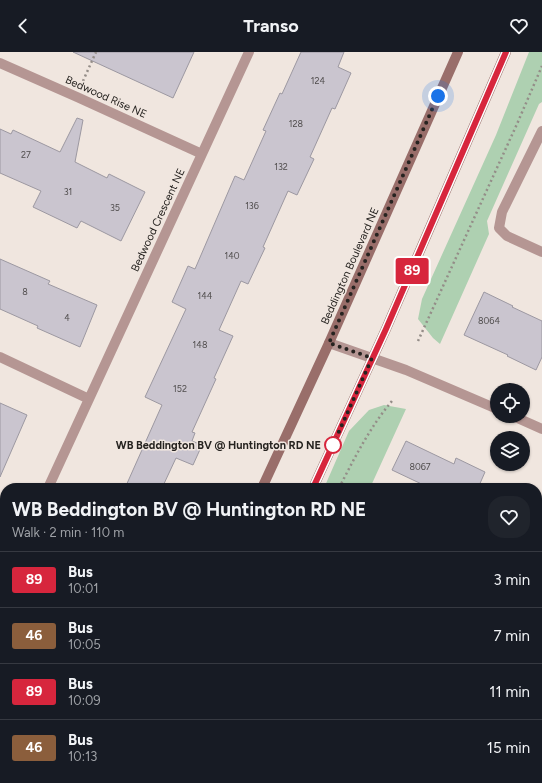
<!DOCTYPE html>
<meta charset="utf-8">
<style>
body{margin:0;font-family:Figtree,sans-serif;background:#20242c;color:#f1f3f6;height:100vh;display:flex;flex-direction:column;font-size:15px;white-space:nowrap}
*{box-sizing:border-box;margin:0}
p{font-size:13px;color:#9ea1a6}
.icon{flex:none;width:22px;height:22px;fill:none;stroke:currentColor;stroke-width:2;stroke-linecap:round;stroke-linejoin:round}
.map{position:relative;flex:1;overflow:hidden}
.panel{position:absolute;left:0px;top:431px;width:542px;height:300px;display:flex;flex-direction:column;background:#171b24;border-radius:16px 16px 0 0;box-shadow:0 1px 3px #0004}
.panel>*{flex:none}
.badge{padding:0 8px;border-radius:3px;font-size:14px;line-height:26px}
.fabs{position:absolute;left:490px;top:331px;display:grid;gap:8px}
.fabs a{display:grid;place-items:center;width:40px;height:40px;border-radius:50%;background:#171b24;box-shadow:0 1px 3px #0004;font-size:20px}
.you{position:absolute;width:20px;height:20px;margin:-10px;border:3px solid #fff;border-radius:50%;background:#1a73e8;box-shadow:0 0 0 6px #1a73e833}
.map>.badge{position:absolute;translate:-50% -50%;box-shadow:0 0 0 2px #fff}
.round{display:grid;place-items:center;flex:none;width:42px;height:42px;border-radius:16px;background:#20242c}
.head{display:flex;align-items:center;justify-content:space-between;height:68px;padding:0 12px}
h1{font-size:19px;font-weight:700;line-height:30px}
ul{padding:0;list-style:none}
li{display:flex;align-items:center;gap:12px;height:56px;padding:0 12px;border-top:1px solid #363941}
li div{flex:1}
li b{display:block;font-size:15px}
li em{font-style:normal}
li .badge{min-width:44px;font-weight:700;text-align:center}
header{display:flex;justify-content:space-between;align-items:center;height:52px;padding:0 12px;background:#171b24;font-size:18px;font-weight:700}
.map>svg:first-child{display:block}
</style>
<header><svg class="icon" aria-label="back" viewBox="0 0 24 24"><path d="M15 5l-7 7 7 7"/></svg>Transo<svg class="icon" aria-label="heart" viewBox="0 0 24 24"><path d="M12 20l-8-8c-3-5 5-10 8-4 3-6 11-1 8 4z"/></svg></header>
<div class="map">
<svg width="542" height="731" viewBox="0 0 542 731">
<rect width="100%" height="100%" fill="#f0e6df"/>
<!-- green -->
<path fill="#aed0b1" d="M529 0H542V50L539 52 487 169 489 182 440 292 433 286 418 267 422 247 496 83Z
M384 353 406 357 370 436H324L349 379 369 358Z
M194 726H234L231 731H191Z"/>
<!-- building -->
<path fill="#cac5cf" stroke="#9c98a1" d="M73 0H194L173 46Z
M301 0H344L338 15 351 21 335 57 332 56 310 105 314 107 297 143 288 139 263 195 265 196 248 232 241 229 219 278 233 284 214 326 216 327 192 380 195 381 192 389 202 393 193 413 176 406 162 436H125L162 353 145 345 186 257 172 250 188 214 195 217 235 124 244 128 266 79 263 78 280 41 282 42Z
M77 66 83 68 75 110 107 126 109 122 145 140 121 189 81 169 77 176 33 155 41 139 0 121V77L11 82 13 78 60 100Z
M0 207 50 229 48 232 97 253 80 295 37 276 38 274 0 257Z
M484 240 513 254 512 255 542 269V305L536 318 507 304 508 303 464 283Z
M0 351 27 363 0 425Z
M406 389 454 412 456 406 485 420 478 436H430L392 418Z"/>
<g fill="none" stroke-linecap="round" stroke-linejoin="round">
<!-- path -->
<path stroke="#948d88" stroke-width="2.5" stroke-dasharray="2 3" stroke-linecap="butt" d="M83 29 96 0
M418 289 517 72 542 14
M339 436C355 405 370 375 392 349
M218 731 220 726"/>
<!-- lane -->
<path stroke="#b59693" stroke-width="10" d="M542 79 502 160 499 176 507 184 542 200
M537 547 542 549
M434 731 436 726"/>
<!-- street -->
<path stroke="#b59693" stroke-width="10" d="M0 11 77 45 202 102
M329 291 406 318 497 357
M0 305 89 347
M513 364 542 377
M48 436 249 0
M0 539 5 528
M525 726 536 731
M257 731 259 726"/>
<!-- secondary -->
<path stroke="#996e6a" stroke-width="10" d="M262 436 329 291 458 0
M313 436 386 277 506 0
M125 731 127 726
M178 731 181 726"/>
</g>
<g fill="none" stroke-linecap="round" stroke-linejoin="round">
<!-- line casing -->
<g stroke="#fff" stroke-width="9">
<path id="line" d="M313 436 386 277 506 0"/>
</g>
<!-- line -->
<use href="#line" stroke="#d7263d" stroke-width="6"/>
<!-- walk -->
<path stroke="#262320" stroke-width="4" stroke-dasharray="0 7.2" d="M333 393 372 306 329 291 438 44"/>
</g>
<!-- markers -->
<circle fill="#fff" stroke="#d7263d" stroke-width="2" cx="333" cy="393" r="8"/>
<g text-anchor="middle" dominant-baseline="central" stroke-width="3" stroke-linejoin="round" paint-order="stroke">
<!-- number labels -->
<g font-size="9" fill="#4f4c4c">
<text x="318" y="28">124</text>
<text x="296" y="71">128</text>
<text x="26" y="102">27</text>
<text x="281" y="114">132</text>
<text x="68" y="139">31</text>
<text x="252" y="153">136</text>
<text x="115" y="155">35</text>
<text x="232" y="203">140</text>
<text x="25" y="239">8</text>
<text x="205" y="243">144</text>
<text x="67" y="265">4</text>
<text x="489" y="268">8064</text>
<text x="200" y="292">148</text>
<text x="180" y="336">152</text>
<text x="420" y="414">8067</text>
</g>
<!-- street labels -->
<g font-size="11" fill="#262320" stroke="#f0e6df">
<text transform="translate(106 45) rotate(24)">Bedwood Rise NE</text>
<text transform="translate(158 168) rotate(-65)">Bedwood Crescent NE</text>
<text transform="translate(350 214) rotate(-66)">Beddington Boulevard NE</text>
</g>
<!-- stop labels -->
<g font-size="11" font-weight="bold" fill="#262320" stroke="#f0e6df" text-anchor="end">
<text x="321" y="393">WB Beddington BV @ Huntington RD NE</text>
</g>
</g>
</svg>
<div class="fabs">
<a><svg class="icon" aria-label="locate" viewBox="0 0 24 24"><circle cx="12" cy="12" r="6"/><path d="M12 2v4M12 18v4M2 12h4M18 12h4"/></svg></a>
<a><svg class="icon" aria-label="layers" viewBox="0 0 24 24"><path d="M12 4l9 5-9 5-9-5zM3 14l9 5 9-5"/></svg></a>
</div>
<div class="you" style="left:438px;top:44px"></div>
<b class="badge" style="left:412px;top:219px;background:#d7263d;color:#fff">89</b>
<section class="panel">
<div class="head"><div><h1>WB Beddington BV @ Huntington RD NE</h1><p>Walk · 2 min · 110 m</p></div><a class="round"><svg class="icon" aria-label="heart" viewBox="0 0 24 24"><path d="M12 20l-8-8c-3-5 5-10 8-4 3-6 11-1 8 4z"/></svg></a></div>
<ul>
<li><span class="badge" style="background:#d7263d;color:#fff">89</span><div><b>Bus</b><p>10:01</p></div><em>3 min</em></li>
<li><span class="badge" style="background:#8b5e3c;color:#fff">46</span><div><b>Bus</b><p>10:05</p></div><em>7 min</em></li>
<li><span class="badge" style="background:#d7263d;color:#fff">89</span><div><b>Bus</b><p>10:09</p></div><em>11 min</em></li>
<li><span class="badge" style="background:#8b5e3c;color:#fff">46</span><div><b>Bus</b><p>10:13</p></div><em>15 min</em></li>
</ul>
</section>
</div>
